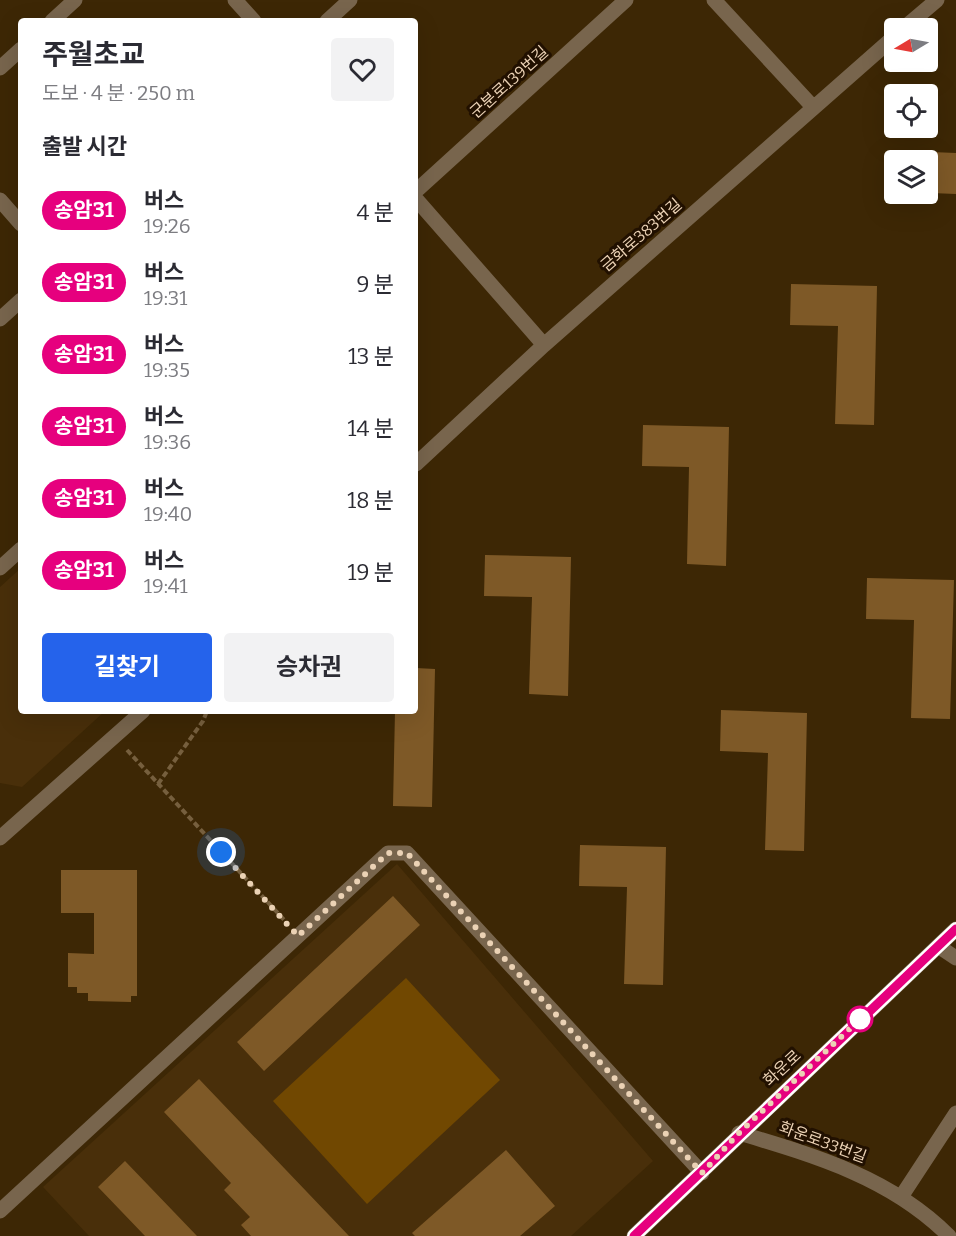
<!DOCTYPE html>
<html lang="ko">
<meta charset="utf-8">
<style>
body{margin:0;font-family:Bitter,"Noto Sans KR",serif;background:#f2f2f3;color:#2b2b33;height:100vh;display:flex;flex-direction:column;font-size:22px;white-space:nowrap}
*{box-sizing:border-box;margin:0}
p{font-size:20px;color:#7c7c81}
.icon{flex:none;width:33px;height:33px;fill:none;stroke:currentColor;stroke-width:2;stroke-linecap:round;stroke-linejoin:round}
.map{position:relative;flex:1;overflow:hidden}
.sheet{position:absolute;left:18px;top:18px;width:400px;height:696px;display:flex;flex-direction:column;background:#fff;border-radius:6px;box-shadow:0 6px 24px #0002}
.sheet>*{flex:none}
.badge{padding:0 12px;border-radius:20px;font-size:21px;line-height:39px}
.needle{width:39px;rotate:260deg}
.buttons{position:absolute;left:884px;top:18px;display:grid;gap:12px}
.buttons a{display:grid;place-items:center;width:54px;height:54px;border-radius:6px;background:#fff;box-shadow:0 6px 24px #0002;font-size:30px}
.you{position:absolute;width:30px;height:30px;margin:-15px;border:4px solid #fff;border-radius:50%;background:#1a73e8;box-shadow:0 0 0 9px #1a73e833}
.map>.badge{position:absolute;translate:-50% -50%;box-shadow:0 0 0 3px #fff}
h2{padding:0 24px;font-size:22px;line-height:54px}
.round{display:grid;place-items:center;flex:none;width:63px;height:63px;border-radius:6px;background:#f2f2f3}
.headline{display:flex;align-items:center;justify-content:space-between;height:102px;padding:0 24px}
h1{font-size:28px;font-weight:700;line-height:45px}
.action{display:flex;gap:12px;margin-top:auto;padding:12px 24px}
.action a{flex:1;height:69px;border-radius:6px;background:#2563eb;color:#fff;font-size:24px;font-weight:700;line-height:69px;text-align:center}
.action a+a{background:#f2f2f3;color:#2b2b33}
ul{padding:0;list-style:none}
li{display:flex;align-items:center;gap:18px;height:72px;padding:0 24px}
li div{flex:1}
li b{display:block;font-size:22px}
li em{font-style:normal}
li .badge{min-width:66px;font-weight:700;text-align:center}
.map>svg:first-child{display:block}
</style>
<div class="map">
<svg width="956" height="1236" viewBox="0 0 956 1236">
<rect width="100%" height="100%" fill="#3d2705"/>
<!-- built -->
<path fill="#492f0a" d="M21 568V711H105L22 787 0 783V587Z
M397 864 653 1161 571 1236H89L43 1187Z"/>
<!-- green -->
<path fill="#714801" d="M406 978 500 1080 367 1204 273 1101Z"/>
<!-- building -->
<path fill="#7e5927" d="M932 152 956 153V194L931 193Z
M791 284 877 286 874 425 835 424 838 326 790 325Z
M643 425 729 427 726 566 687 564 689 467 642 466Z
M485 555 571 557 568 696 529 694 532 597 484 596Z
M867 578 954 580 950 719 911 718 914 620 866 619Z
M416 668 435 669 432 807 393 806 395 711H416Z
M721 710 807 713 804 851 765 850 768 753 720 751Z
M580 845 666 847 663 985 624 984 627 887 579 886Z
M61 870H137V996H131V1002L88 1001V993H77V987H68V953L94 954V913H61Z
M393 896 420 925 264 1071 237 1042Z
M199 1079 349 1236H251L241 1225 250 1217 224 1190 231 1183 164 1112Z
M506 1150 555 1206 520 1236H415L412 1233Z
M125 1161 197 1236H145L98 1187Z"/>
<g fill="none" stroke-linecap="round" stroke-linejoin="round">
<!-- path -->
<path stroke="#765f3e" stroke-width="4" stroke-dasharray="6 3" stroke-linecap="butt" d="M127 750 287 923
M158 784 203 721 207 711"/>
<!-- minor -->
<path stroke="#78654d" stroke-width="15" d="M235 0 254 21
M714 0 813 107
M52 21 75 0
M327 21 350 0
M904 28 937 0
M0 68 21 49
M416 191 626 0
M416 199 544 345
M0 200 21 224
M0 319 21 300
M416 464 544 345 894 37
M0 568 21 549
M0 838 143 711
M938 946 956 958
M739 1133C816 1156 891 1178 949 1236
M901 1197 956 1113
M0 1211 388 853H407L702 1173
M634 1236 956 929"/>
</g>
<g fill="none" stroke-linecap="round" stroke-linejoin="round">
<!-- line casing -->
<g stroke="#fff" stroke-width="14">
<path id="line" d="M634 1236 956 929"/>
</g>
<!-- line -->
<use href="#line" stroke="#e6007e" stroke-width="9"/>
<!-- walk -->
<path stroke="#ebd2b5" stroke-width="6" stroke-dasharray="0 10.8" d="M221 852 298 936 388 853H407L702 1173 739 1133 860 1019"/>
</g>
<!-- markers -->
<circle fill="#fff" stroke="#e6007e" stroke-width="3" cx="860" cy="1019" r="12"/>
<g text-anchor="middle" dominant-baseline="central" stroke-width="6" stroke-linejoin="round" paint-order="stroke">
<!-- street labels -->
<g font-size="16" fill="#ebd2b5" stroke="#211000">
<text transform="translate(509 82) rotate(-42)">군분로139번길</text>
<text transform="translate(641 235) rotate(-41)">금화로383번길</text>
<text transform="translate(782 1068) rotate(-43)">화운로</text>
<text transform="translate(823 1142) rotate(20)">화운로33번길</text>
</g>
</g>
</svg>
<div class="buttons">
<a><svg class="needle" viewBox="-14 -14 28 28"><path d="M0-13l5 13h-10z" fill="#e53935"/><path d="M0 13l5-13h-10z" fill="#7c7c81"/></svg></a>
<a><svg class="icon" aria-label="locate" viewBox="0 0 24 24"><circle cx="12" cy="12" r="6"/><path d="M12 2v4M12 18v4M2 12h4M18 12h4"/></svg></a>
<a><svg class="icon" aria-label="layers" viewBox="0 0 24 24"><path d="M12 4l9 5-9 5-9-5zM3 14l9 5 9-5"/></svg></a>
</div>
<div class="you" style="left:221px;top:852px"></div>
<section class="sheet">
<div class="headline"><div><h1>주월초교</h1><p>도보 · 4 분 · 250 m</p></div><a class="round"><svg class="icon" aria-label="heart" viewBox="0 0 24 24"><path d="M12 20l-8-8c-3-5 5-10 8-4 3-6 11-1 8 4z"/></svg></a></div>
<h2>출발 시간</h2>
<ul>
<li><span class="badge" style="background:#e6007e;color:#fff">송암31</span><div><b>버스</b><p>19:26</p></div><em>4 분</em></li>
<li><span class="badge" style="background:#e6007e;color:#fff">송암31</span><div><b>버스</b><p>19:31</p></div><em>9 분</em></li>
<li><span class="badge" style="background:#e6007e;color:#fff">송암31</span><div><b>버스</b><p>19:35</p></div><em>13 분</em></li>
<li><span class="badge" style="background:#e6007e;color:#fff">송암31</span><div><b>버스</b><p>19:36</p></div><em>14 분</em></li>
<li><span class="badge" style="background:#e6007e;color:#fff">송암31</span><div><b>버스</b><p>19:40</p></div><em>18 분</em></li>
<li><span class="badge" style="background:#e6007e;color:#fff">송암31</span><div><b>버스</b><p>19:41</p></div><em>19 분</em></li>
</ul>
<div class="action"><a>길찾기</a><a>승차권</a></div>
</section>
</div>
